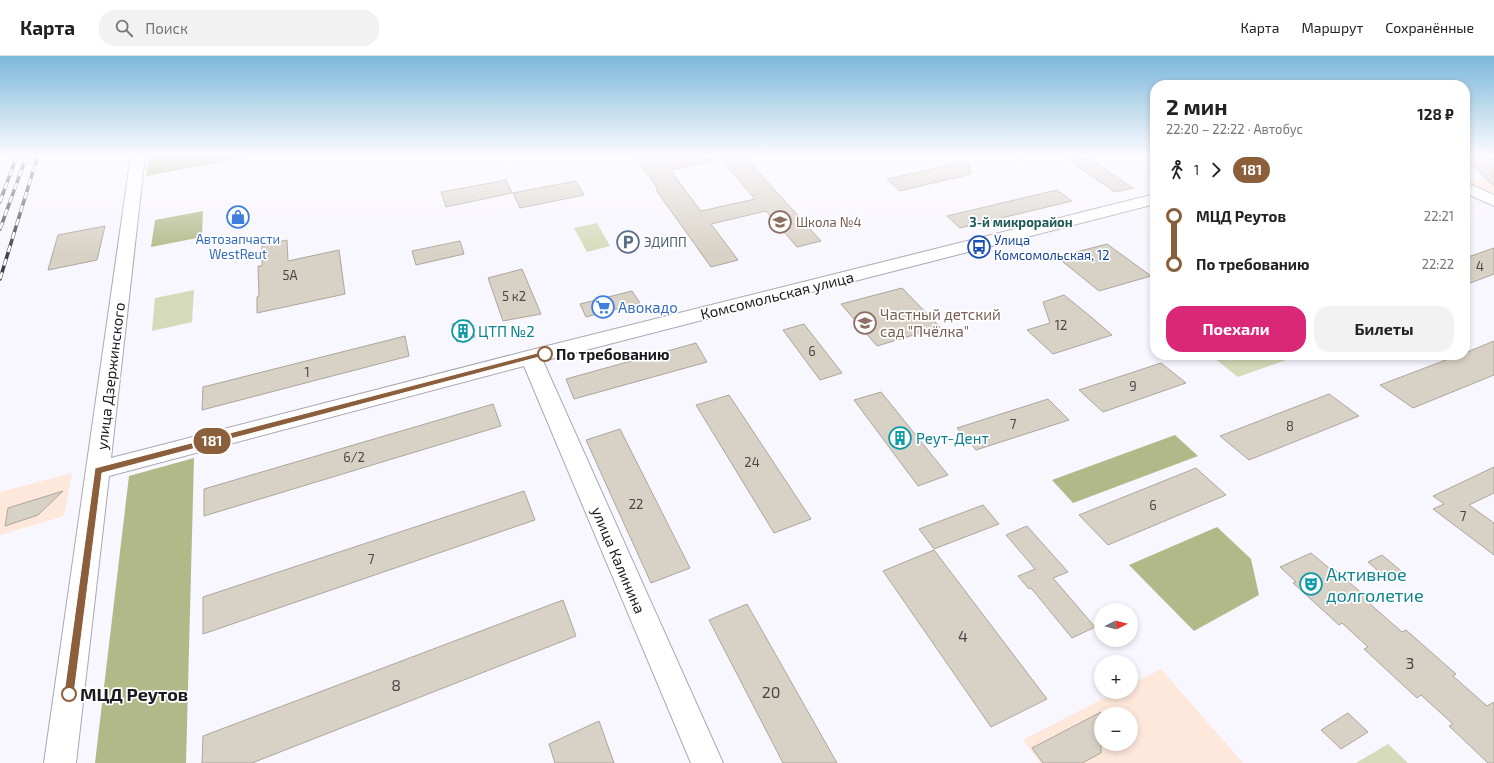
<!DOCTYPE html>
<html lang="ru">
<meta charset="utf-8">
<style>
body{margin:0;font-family:"Exo 2",sans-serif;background:#f2f2f2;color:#222;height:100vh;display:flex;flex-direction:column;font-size:15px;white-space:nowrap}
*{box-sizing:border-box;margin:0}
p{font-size:13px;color:#767676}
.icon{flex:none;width:22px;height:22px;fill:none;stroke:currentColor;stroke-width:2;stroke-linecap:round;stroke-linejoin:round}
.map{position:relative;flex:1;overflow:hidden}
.drawer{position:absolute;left:1150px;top:24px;width:320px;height:280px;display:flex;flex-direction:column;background:#fff;border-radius:16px;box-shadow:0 2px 6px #0003}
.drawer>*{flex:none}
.badge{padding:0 8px;border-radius:13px;font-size:14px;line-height:26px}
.needle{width:26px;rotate:84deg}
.controls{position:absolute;left:1094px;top:547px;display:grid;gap:8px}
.controls a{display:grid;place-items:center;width:44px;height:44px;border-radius:50%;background:#fff;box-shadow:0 2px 6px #0003;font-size:20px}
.map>.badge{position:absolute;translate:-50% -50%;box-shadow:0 0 0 2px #fff}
.legs{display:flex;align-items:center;gap:6px;height:44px;padding:0 16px;font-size:13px}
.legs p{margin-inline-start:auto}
.summary{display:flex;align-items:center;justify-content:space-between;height:68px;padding:0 16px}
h1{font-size:22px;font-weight:700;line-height:30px}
.primary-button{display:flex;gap:8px;margin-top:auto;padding:8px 16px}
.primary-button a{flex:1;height:46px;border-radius:16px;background:#db2777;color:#fff;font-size:16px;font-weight:700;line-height:46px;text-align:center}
.primary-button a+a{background:#f2f2f2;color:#222}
ul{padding:0 16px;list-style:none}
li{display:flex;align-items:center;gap:14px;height:48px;font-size:15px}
li i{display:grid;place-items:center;width:6px;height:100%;margin:0 5px;background:currentColor}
li i::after{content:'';width:10px;height:10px;margin:-5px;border:3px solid;border-radius:50%;background:#fff}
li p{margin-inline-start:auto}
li:first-child i{background:linear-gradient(#0000 50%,currentColor 0)}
li:last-child i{background:linear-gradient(currentColor 50%,#0000 0)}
header{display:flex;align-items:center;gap:24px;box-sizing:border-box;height:56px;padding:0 20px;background:#fff;border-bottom:1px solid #e0e0e0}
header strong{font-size:19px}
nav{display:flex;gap:22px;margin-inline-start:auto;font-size:14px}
.search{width:280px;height:36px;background:#f2f2f2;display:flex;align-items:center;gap:10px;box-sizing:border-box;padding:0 14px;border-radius:16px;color:#767676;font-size:15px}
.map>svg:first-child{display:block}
</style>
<header>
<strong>Карта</strong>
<div class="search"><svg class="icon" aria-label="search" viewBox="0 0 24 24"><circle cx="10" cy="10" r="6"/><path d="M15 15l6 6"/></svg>Поиск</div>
<nav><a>Карта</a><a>Маршрут</a><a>Сохранённые</a></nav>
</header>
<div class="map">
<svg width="1494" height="707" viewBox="0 0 1494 707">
<rect width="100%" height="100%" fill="#f8f6fe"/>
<!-- commercial -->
<path fill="#fee8db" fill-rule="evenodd" d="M1494 121V139L1468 127Z
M72 417 64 460 0 479V436Z
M1161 613 1243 707H1040L1023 684 1116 636H1131V628ZM1101 658H1131V688H1101Z"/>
<!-- green -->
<path fill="#d5dbba" d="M597 167 610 190 587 196 574 172Z
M194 234 192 266 152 275 155 242Z
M1210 299H1296L1298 300 1238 321Z
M1388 688 1408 707H1356Z"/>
<!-- forest -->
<path fill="#b0b987" d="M157 99H260L146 120 149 100Z
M203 155 202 181 151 191 155 164Z
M1175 379 1198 400 1073 447 1052 424Z
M194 402 186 707H95L129 420Z
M1217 471 1251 503 1259 539 1194 575 1129 509Z"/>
<!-- building -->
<path fill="#d8d1c5" stroke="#ada69b" d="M634 99H708L709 106 670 114 701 155 755 143 717 99H743L821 185 797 191 766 155 711 168 738 204 711 211 656 134 658 133Z
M1075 99H1084L1133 132 1115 136 1071 106Z
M1465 99H1494V130L1465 102Z
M968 105 971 118 900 135 887 123Z
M506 124 512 137 446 151 441 136Z
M576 125 584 139 520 152 513 137Z
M1057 134 1072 145 960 172 947 160Z
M105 170 97 204 48 214 58 179Z
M287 184 288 205 339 194 345 238 257 257V241L259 240 258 210H262V189Z
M460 185 464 198 416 209 412 195Z
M1107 188 1151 220 1099 235 1057 201Z
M1494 192V218L1465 229V202Z
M522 213 541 258 503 265 488 222Z
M902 232 940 271 877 290 841 248Z
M632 235 640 247 586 261 580 248Z
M1064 239 1090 260 1112 279 1053 298 1027 274 1050 267 1043 246Z
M469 264 475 281 457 286 452 268Z
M804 268 842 317 820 324 783 274Z
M405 280 409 300 202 354 203 331Z
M1494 285V319L1413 352 1380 329 1459 299H1465V297Z
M696 287 707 306 574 343 566 323Z
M1161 307 1186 327 1103 356 1079 334Z
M881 336 948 419 918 430 854 344Z
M1329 338 1359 360 1249 404 1220 380Z
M729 339 811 463 774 477 696 349Z
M1048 343 1069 364 976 394 957 372Z
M493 348 501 370 204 460V433Z
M620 373 690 512 651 527 586 384Z
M1494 411V437L1469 449 1494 467V499L1433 453 1444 448 1433 440Z
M1196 412 1226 439 1108 489 1079 459Z
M63 435 38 459 5 470 8 452Z
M524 435 535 464 203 578V541Z
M983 449 999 468 934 493 919 473Z
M1027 470 1068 516 1053 522 1095 571 1072 582 1031 532 1029 533 1018 520 1035 513 1006 479Z
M934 494 1047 643 991 671 883 515Z
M1311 497 1329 512 1332 511 1373 547 1370 548 1402 576 1406 574 1456 618 1453 620 1487 650 1494 646V707H1488L1449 670 1453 668 1421 639 1417 642 1364 593 1368 591 1342 567 1339 569 1293 527 1296 526 1280 511Z
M1382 499 1406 519 1391 526 1368 506Z
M563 544 576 580 252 707H202L203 680Z
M747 548 837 707H783L709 564Z
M1101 656V697L1082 707H1043L1032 692Z
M1348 657 1368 676 1341 693 1321 674Z
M599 665 614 707H555L549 688Z"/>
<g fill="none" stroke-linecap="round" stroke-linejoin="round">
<!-- minor casing -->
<g stroke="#aaa7b4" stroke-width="2">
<path id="minor" d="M131 99H145L111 402 531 294 1155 138V148L543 305 723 707H691L524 310 109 420 76 707H44Z
M1465 126 1494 139V150L1465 137Z"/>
</g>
<!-- minor -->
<use href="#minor" fill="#fff" fill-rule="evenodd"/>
<!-- rail casing -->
<g stroke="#414045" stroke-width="3.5">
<path id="rail" d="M0 146 17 99
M0 173 27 99
M0 223 38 99"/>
</g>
<!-- rail -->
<use href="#rail" stroke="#fff" stroke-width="2.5" stroke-dasharray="7" stroke-linecap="butt"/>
</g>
<!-- sky -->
<linearGradient id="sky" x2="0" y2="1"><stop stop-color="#7cb8da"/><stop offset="0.5" stop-color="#fcfbff"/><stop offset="1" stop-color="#fcfbff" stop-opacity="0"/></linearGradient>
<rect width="1494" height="198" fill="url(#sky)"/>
<!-- line-1 -->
<path fill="#8b5e3c" stroke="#fff" d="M545 295 548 298 547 299 102 417 74 638 73 642 69 643 65 642 64 638 95 412Z"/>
<!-- icons -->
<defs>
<g id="shop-ring" transform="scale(1.15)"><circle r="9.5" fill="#fff" stroke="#3f7fe0" stroke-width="1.5"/><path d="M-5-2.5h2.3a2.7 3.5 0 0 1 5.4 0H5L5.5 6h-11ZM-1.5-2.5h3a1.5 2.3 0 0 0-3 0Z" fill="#3f7fe0"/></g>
<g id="school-ring" transform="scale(1.15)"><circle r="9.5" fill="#fff" stroke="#8d6e63" stroke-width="1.5"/><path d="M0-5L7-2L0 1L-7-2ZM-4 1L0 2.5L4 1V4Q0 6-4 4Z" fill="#8d6e63"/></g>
<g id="parking-ring" transform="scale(1.15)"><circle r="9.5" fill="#fff" stroke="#5c6f8a" stroke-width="1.5"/><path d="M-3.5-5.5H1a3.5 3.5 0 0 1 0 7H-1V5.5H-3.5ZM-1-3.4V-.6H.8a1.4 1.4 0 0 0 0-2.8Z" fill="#5c6f8a"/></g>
<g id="bus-ring" transform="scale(1.15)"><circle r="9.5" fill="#fff" stroke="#1a4fb4" stroke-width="1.5"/><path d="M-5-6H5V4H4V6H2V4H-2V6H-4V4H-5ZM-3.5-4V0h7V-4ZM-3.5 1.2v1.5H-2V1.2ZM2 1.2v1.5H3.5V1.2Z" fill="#1a4fb4"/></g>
<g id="supermarket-ring" transform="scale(1.15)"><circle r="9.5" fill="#fff" stroke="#3f7fe0" stroke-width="1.5"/><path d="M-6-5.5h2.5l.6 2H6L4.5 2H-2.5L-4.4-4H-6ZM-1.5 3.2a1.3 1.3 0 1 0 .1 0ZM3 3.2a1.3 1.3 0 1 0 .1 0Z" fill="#3f7fe0"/></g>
<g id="building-ring" transform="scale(1.15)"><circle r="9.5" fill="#fff" stroke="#0f9aa8" stroke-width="1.5"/><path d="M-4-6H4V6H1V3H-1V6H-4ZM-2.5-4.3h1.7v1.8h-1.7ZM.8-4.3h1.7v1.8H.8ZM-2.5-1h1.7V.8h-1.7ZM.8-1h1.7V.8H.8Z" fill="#0f9aa8"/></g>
<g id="theatre-ring" transform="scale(1.15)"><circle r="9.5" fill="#fff" stroke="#0f9aa8" stroke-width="1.5"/><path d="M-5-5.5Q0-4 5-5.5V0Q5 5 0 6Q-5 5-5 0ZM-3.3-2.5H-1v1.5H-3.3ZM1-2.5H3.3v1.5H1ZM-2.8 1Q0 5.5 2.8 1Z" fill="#0f9aa8"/></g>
</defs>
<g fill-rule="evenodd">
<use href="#shop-ring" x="238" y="161"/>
<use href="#school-ring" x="780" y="166"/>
<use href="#parking-ring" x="628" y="186"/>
<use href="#bus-ring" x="979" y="191"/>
<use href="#supermarket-ring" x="603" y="251"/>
<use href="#school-ring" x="865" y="267"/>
<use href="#building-ring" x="463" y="275"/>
<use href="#building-ring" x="900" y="382"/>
<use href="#theatre-ring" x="1311" y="528"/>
</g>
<!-- markers -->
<g fill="#fff" stroke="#8b5e3c" stroke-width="2">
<circle cx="545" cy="298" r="7"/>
<circle cx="69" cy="638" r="7"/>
</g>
<g text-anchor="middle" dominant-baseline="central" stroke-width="3.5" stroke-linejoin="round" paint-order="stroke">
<!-- far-education labels -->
<g font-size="13" fill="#785e54" stroke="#fff" text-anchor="start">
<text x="796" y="166">Школа №4</text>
</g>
<!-- far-neighbourhood labels -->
<g font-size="13" font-weight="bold" fill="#205a57" stroke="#fff">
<text x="1021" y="166">3-й микрорайон</text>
</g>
<!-- far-shop labels -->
<g font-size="13" fill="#366cbe" stroke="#fff">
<text x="238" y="183">Автозапчасти<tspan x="238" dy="15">WestReut</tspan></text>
</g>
<!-- far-transit labels -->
<g font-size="13" fill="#164399" stroke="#fff" text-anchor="start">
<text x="994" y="184">Улица<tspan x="994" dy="15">Комсомольская, 12</tspan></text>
</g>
<!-- far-service labels -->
<g font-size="13" fill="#4e5e75" stroke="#fff" text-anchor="start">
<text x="644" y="186">ЭДИПП</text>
</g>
<!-- number labels -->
<g font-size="13" fill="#4a4747">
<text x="1480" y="210">4</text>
<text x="290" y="219">5А</text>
<text x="514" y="240">5 к2</text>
<text x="1061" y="269">12</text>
<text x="812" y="295">6</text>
<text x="307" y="316">1</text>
<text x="1133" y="330">9</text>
<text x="1013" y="368">7</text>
<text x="1290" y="370">8</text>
<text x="354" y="401">6/2</text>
<text x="752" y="406">24</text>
<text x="636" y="448">22</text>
<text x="1153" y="449">6</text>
<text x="1463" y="460">7</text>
<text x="371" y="503">7</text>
</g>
<!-- street labels -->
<g font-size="15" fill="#1a191d" stroke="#fff">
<text transform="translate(777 239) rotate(-14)">Комсомольская улица</text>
<text transform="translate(110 320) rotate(-83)">улица Дзержинского</text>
<text transform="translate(619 504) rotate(67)">улица Калинина</text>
</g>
<!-- shop labels -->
<g font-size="15" fill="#366cbe" stroke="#fff" text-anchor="start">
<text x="618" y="251">Авокадо</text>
</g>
<!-- education labels -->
<g font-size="15" fill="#785e54" stroke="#fff" text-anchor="start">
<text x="880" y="258">Частный детский<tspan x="880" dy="17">сад "Пчёлка"</tspan></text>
</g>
<!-- culture labels -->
<g font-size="15" fill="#0d838f" stroke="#fff" text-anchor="start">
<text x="478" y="275">ЦТП №2</text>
<text x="916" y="382">Реут-Дент</text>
</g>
<!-- stop labels -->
<g font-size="15" font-weight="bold" fill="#1a191d" stroke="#fff" text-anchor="start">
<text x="556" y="298">По требованию</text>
</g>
<!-- near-number labels -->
<g font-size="16" fill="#4a4747">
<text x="963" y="579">4</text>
<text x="1410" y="606">3</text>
<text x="396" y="628">8</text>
<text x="771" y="635">20</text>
</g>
<!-- near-culture labels -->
<g font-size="18" fill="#0d838f" stroke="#fff" text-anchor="start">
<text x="1326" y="518">Активное<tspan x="1326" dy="21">долголетие</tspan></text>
</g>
<!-- near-stop labels -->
<g font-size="18" font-weight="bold" fill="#1a191d" stroke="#fff" text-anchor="start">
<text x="80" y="638">МЦД Реутов</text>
</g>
</g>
</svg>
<div class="controls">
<a><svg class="needle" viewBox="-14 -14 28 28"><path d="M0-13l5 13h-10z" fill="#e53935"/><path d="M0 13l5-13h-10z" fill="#767676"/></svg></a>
<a>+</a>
<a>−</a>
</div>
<b class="badge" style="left:212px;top:385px;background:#8b5e3c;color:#fff">181</b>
<section class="drawer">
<div class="summary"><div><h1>2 мин</h1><p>22:20 – 22:22 · Автобус</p></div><b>128 ₽</b></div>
<div class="legs"><svg class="icon" aria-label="walk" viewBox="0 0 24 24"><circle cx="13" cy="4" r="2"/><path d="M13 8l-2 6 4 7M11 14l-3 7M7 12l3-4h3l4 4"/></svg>1<svg class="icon" aria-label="forward" viewBox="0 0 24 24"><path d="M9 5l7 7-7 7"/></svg><b class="badge" style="background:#8b5e3c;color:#fff">181</b></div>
<ul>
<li><i style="color:#8b5e3c"></i><b>МЦД Реутов</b><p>22:21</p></li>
<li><i style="color:#8b5e3c"></i><b>По требованию</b><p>22:22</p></li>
</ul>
<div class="primary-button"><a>Поехали</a><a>Билеты</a></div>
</section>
</div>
